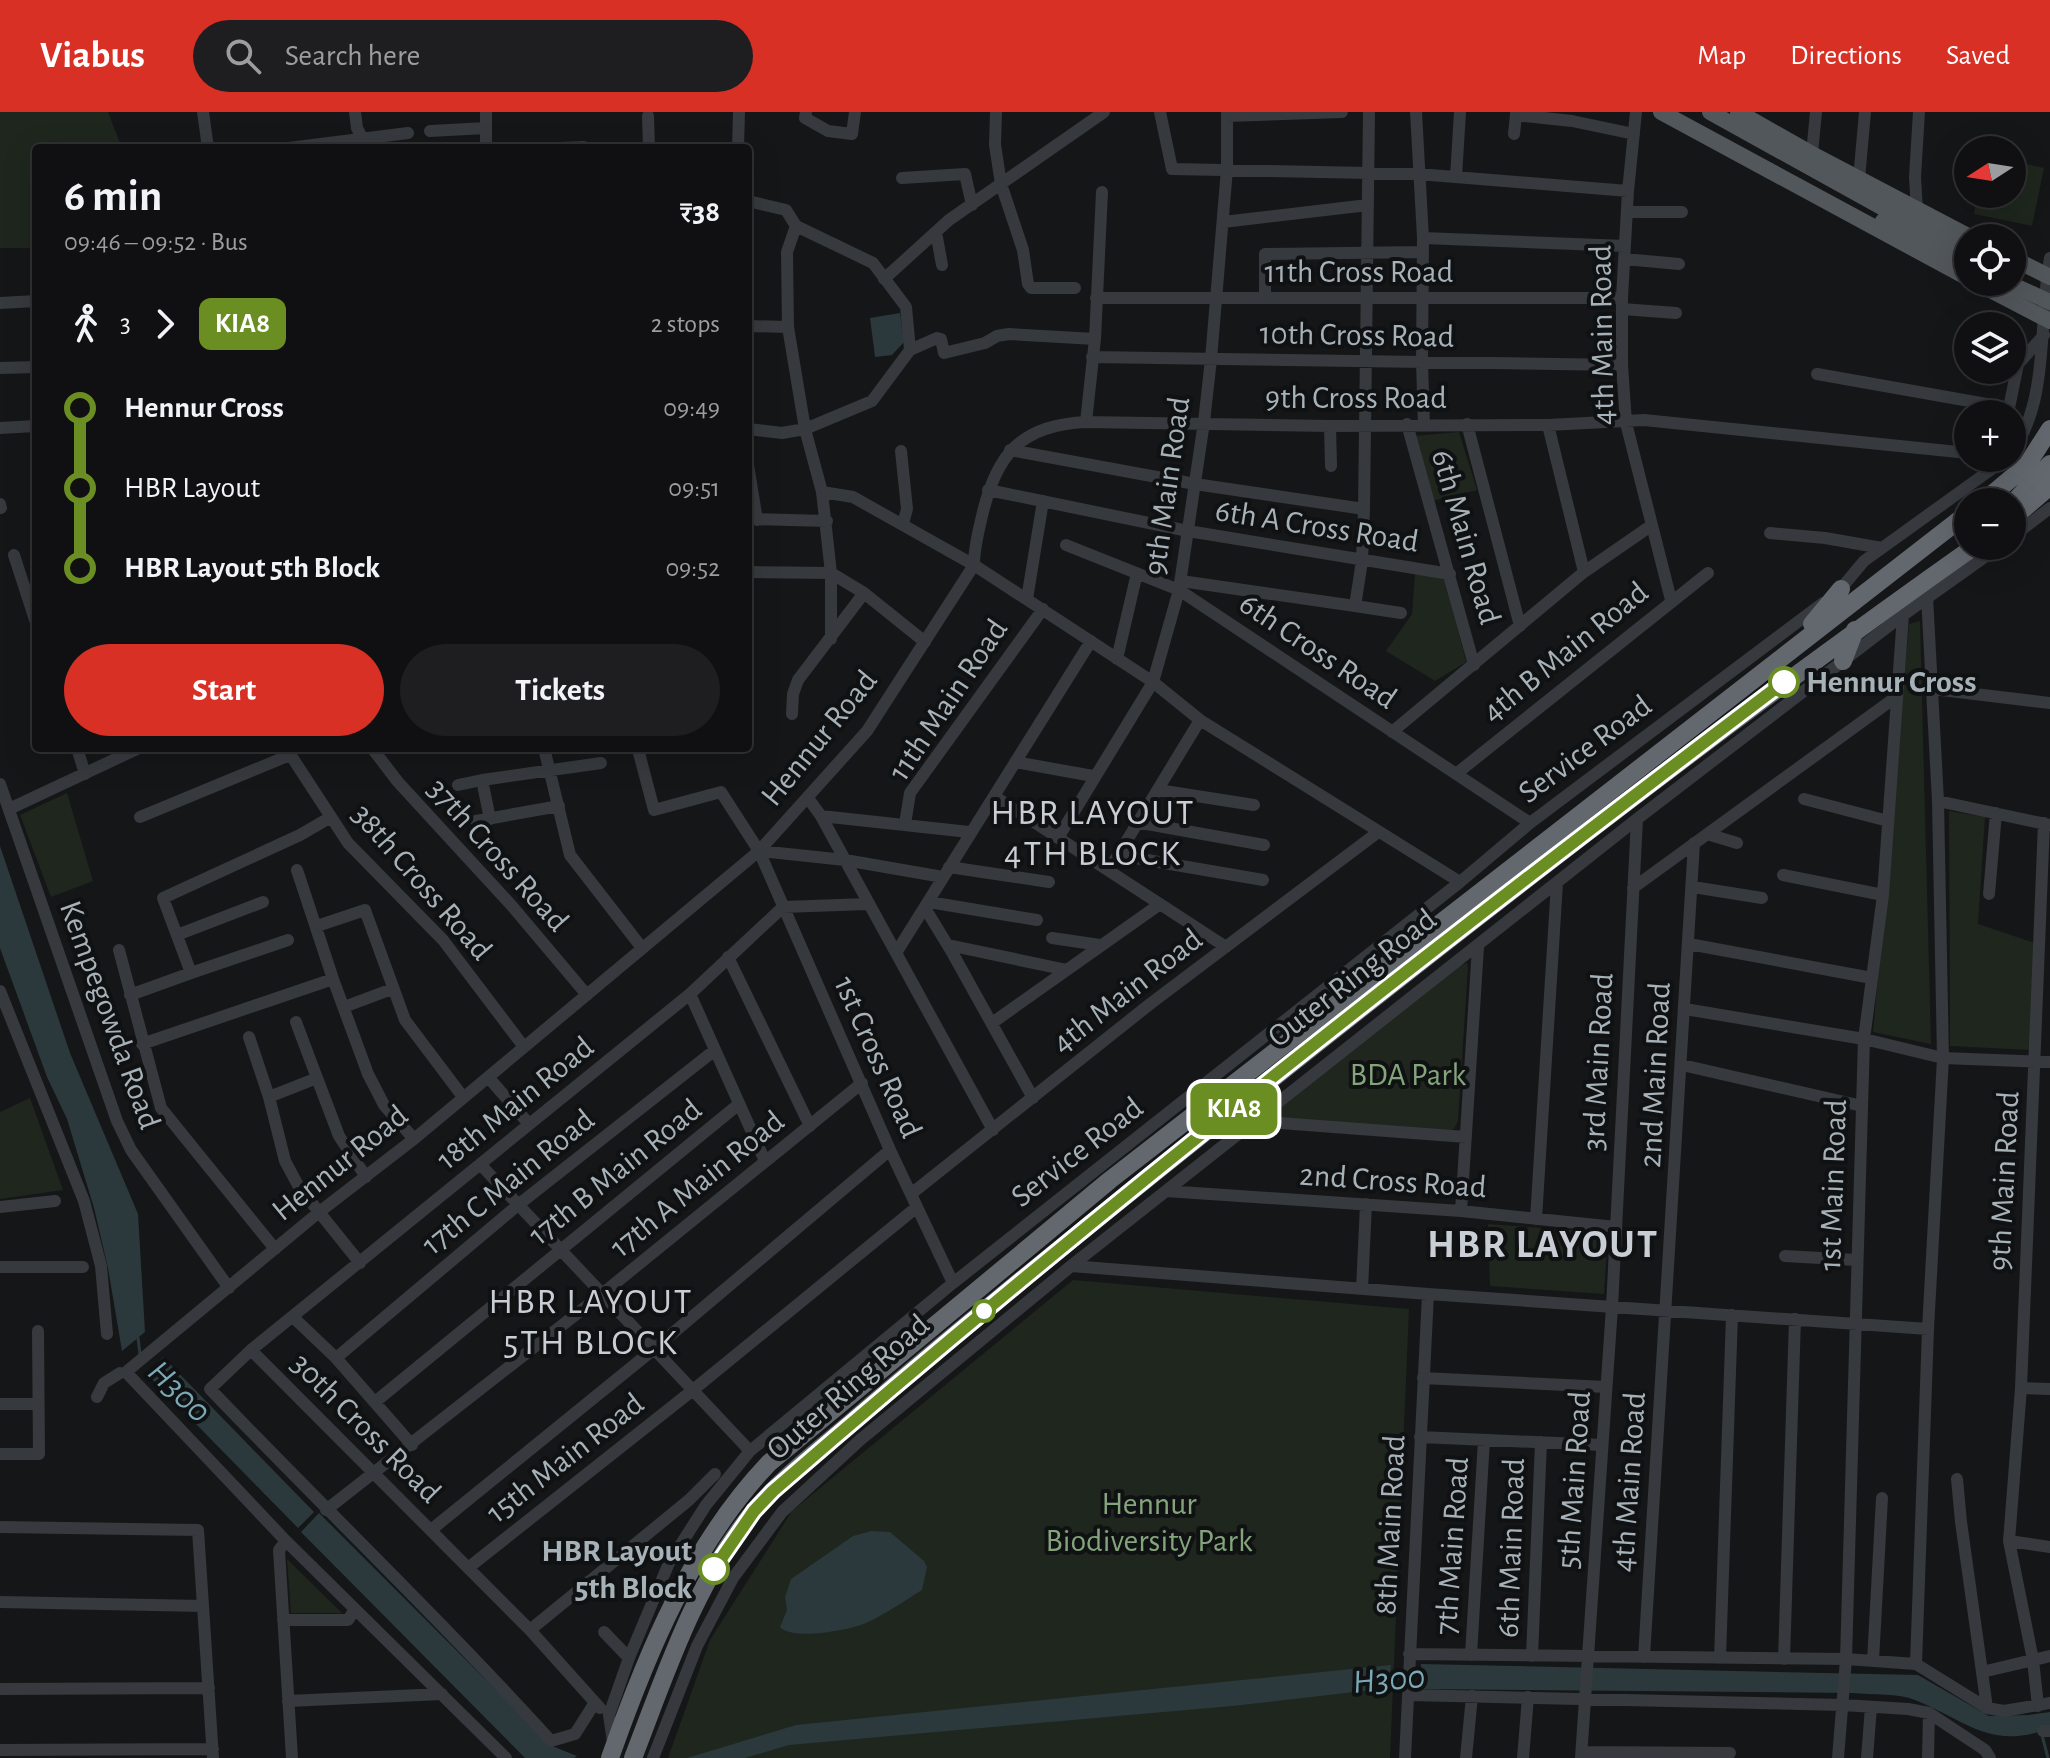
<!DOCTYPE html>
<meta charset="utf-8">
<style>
body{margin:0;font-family:"Alegreya Sans",sans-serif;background:#1e1e20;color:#f1f3f6;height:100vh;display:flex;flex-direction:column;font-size:30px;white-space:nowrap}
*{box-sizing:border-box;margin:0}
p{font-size:26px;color:#9c9d9f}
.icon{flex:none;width:44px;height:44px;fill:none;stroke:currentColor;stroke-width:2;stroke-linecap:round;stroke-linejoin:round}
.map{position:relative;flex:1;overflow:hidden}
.side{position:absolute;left:32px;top:32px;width:720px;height:608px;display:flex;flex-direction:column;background:#101012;border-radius:8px;box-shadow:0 8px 32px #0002,0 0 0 2px #303032}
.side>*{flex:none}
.badge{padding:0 16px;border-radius:12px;font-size:28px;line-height:52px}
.needle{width:52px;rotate:258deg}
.buttons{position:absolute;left:1954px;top:24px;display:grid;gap:16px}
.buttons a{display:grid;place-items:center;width:72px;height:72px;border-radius:50%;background:#101012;box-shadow:0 8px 32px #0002,0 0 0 2px #303032;font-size:40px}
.map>.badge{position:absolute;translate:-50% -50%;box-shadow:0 0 0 4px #fff}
.legs{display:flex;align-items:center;gap:12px;height:88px;padding:0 32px;font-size:26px}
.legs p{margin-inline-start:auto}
.headline{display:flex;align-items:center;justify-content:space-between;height:136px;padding:0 32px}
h1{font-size:44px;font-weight:600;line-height:60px}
.cta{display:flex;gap:16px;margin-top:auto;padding:16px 32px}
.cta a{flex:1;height:92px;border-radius:48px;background:#d93025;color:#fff;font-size:32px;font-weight:600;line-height:92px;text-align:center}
.cta a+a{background:#1e1e20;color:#f1f3f6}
ul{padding:0 32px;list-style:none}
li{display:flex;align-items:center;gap:28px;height:80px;font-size:30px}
li i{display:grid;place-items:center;width:12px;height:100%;margin:0 10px;background:currentColor}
li i::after{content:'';width:20px;height:20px;margin:-10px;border:6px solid;border-radius:50%;background:#101012}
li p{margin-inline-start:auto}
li:first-child i{background:linear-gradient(#0000 50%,currentColor 0)}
li:last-child i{background:linear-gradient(currentColor 50%,#0000 0)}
header{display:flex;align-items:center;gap:48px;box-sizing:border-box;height:112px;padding:0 40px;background:#d93025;color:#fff}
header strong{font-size:38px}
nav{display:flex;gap:44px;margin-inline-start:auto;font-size:28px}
.search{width:560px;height:72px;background:#1e1e20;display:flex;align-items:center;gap:20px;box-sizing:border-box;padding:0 28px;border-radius:44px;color:#9c9d9f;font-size:30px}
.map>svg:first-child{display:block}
</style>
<header>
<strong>Viabus</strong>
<div class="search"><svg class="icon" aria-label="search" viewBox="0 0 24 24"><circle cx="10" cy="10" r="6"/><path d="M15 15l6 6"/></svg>Search here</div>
<nav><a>Map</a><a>Directions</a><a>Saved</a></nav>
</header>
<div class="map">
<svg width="2050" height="1646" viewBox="0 0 2050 1646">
<rect width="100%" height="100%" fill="#151618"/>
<!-- green -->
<path fill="#1e261d" d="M0 0H108L122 36H36V136H0Z
M2012 49 2044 56 2032 114 1974 102 1978 82H2012Z
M1459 320 1477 378 1432 389 1414 324Z
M1415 462 1445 465 1466 550 1435 569 1386 539 1412 502Z
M1920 509 1931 932 1873 920 1909 512Z
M67 681 93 769 51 785 20 703Z
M1949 699 1985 705 1978 812 2035 831 2030 938 1950 934Z
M1467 851 1468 855 1458 1009 1454 1017 1444 1019 1266 1007 1461 853Z
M30 986 63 1078 0 1087V1000Z
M1488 1112 1608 1121 1604 1182 1490 1174Z
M1073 1168 1409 1197 1390 1646H668L710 1528 792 1399Z
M287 1447 342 1501H291Z"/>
<!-- water -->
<path fill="#2b393c" d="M900 201 904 230 892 243 875 245 870 206Z
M0 734 70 941 138 1102 145 1220 122 1239 108 1156 94 1096 67 1007 47 965 0 836Z
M163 1245 314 1400 298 1416 147 1262Z
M319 1401 552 1634 577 1644 574 1646H525L301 1420Z
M871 1419 890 1420 924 1449 927 1455 922 1478C904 1489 886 1502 866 1511 850 1518 793 1529 780 1515L787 1498 785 1485 791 1467 853 1424Z
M1421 1552 1918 1563 1989 1604 2029 1603 2050 1600V1616C1991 1639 1967 1609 1915 1588 1898 1581 1873 1583 1853 1581L1420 1577Z
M1391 1553 1389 1576 1232 1594 789 1633 745 1646H687L796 1613Z"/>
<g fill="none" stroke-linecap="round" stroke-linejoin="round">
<!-- stream -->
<path stroke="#2b393c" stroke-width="3" d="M138 1226 140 1242
M1386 1567 1406 1565
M2042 1623 2048 1646"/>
<!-- minor -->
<path stroke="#36393d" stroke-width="12" d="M203 0 208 36
M355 0 357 16 367 36
M486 0V36
M806 0 805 6 828 19 852 22 855 0
M996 0 995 33 1001 72 1023 138 1028 172 1031 176H1075
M1160 0 1172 57 1418 62 1628 79
M1416 0 1423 126 1422 250 1424 313
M1516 0V3L1572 9 1634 22
M1636 0 1628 79 1622 186V253L1626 311 1671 488
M648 4 649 36
M1227 4 1342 0
M430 19 486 16
M1514 22 1516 3
M289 36 408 21
M561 36 584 35
M738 36 739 0
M1812 42 1816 0
M1456 65 1460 0
M902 66 965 62 972 93
M1859 67 1865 0
M748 89 786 98 796 114 873 151 906 195 910 238 872 289 805 317 822 380 831 461 864 481 925 530
M1917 99 1915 65 1919 0
M1627 100H1682
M1223 110 1368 93
M936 120 942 153
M1423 126 1625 134
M1624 147 1679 152
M884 167 949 108 1104 0
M1096 186H1622
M1265 186V142L1422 140
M0 191 36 189
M1622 197 1676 201
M748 214 788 215
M910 238 937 226 941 227 944 241 985 231 997 224 1009 222 1095 227
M1092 245 1622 253
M0 256 36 255
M1817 262 2009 296 2018 252 2044 223
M1086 310 1330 314 1548 313 1644 308 1968 341
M1407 312 1474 553
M1467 312 1520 514
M1548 313 1584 460
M1330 314 1331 354
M0 316 36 314
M748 317 782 321 805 317 788 215 787 140 796 114
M1010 338 1195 372 1364 397
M901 339 907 397 903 412
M2012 340C2050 287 2038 209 2050 146
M748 353 757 408
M988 378 1188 419 1450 462
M822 380 853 385 974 453 1153 570 1200 608 1460 770
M0 392 1 396
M748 407 827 409
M1770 421 1825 426 1882 436
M2012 425 2050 396
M1066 433 1179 478 1530 711
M14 443 36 511
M974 453C974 436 978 421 982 404 996 343 1020 313 1086 310L1095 227 1102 80
M748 460 831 461V527
M1181 469 1355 494 1362 449 1364 397 1369 0
M1838 480 1864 449 2007 346
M1027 487 1043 389
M1355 494 1401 501
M1117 547 1137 461
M1933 577 2050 591
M792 602 793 582 798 568 864 481
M1392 620 1584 460 1652 413
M77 636 85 662
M286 636 348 731 443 828 524 935
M372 636 398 670 512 794 587 883
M544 636 570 743 642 836
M639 641 654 698 721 680 759 739 890 1038 953 1171
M1015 650 1093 664
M1456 662 1708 461
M482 668 601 651
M0 672 117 1009 131 1038 229 1176
M458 673 482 668 490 707
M1158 678 1254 693
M994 684 1226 835
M808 686 821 704 969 720
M1804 687 1888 709
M1938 689 2050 713
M9 697 139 636
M821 704 993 1018
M140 705 290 643
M476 709 559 694
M1136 710 1264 733
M905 712 910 681 1043 497
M1707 722 1737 731
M1058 726 1153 570 1179 478 1204 310 1211 247 1227 57V0
M759 739 845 748 943 765
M1118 743 1263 768
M949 755 1049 770
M1107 757 1115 748 1200 608
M297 758 333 867
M1783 763 1883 783
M1693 775 1762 786
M1633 776 1896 585
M1989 782 1996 701
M929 790 1037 808
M925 796 953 842 1033 986
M317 814 365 798 405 908 463 985
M177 823 263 790
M1052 826 1100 833
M1689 832 1872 866
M948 833 1067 858
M119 838 161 996 275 1137
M896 841 1091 529
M728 845 810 1014
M191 861 288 828
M0 879 84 1089 101 1154 107 1222
M690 882 765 1049
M130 883 191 861 163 786 300 723 331 705
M344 895 392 877
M1685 897 1864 927 1943 946 2050 950
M296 910 317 966
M992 911 1160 792
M249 925 269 985 285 1049 299 1075 360 1151
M142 932 333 867 368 962 384 993 414 1027
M1682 953 1862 994
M488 965 529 1012
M269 985 317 966 339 1024 366 1065
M1254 1009 1466 1025
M480 1052 750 1339
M1166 1079 1461 1099 1616 1115
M911 1082 1150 892 1377 721
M0 1095 55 1089
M1461 1099 1478 835
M1536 1107 1557 771
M1785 1144 1856 1148
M1071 1154 1428 1182 1928 1217 1943 946 1938 689 1927 484
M0 1155H83
M1362 1177 1366 1092
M294 1206 336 1246 412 1333
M251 1238 530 1518 600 1596
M336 1246 518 1093 715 938
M1423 1266 1606 1275
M2021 1276 2050 1277
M97 1285 104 1271 120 1261
M375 1290 739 992
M0 1292H37
M1420 1325 1602 1333
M0 1342H39L38 1219
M1957 1367 1961 1410 1982 1560 2050 1544
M326 1398 602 1182 862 971
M0 1415 198 1418 213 1646
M431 1418 654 1237 890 1038
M286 1429 279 1438 292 1646
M2009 1429 2050 1435
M468 1456 693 1278 917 1095
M0 1490 203 1494
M283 1508H348L355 1497
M530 1518 689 1388 715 1362
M604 1520 629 1546
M1409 1542 1846 1547 1916 1552 1987 1596 1982 1560
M1471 1543 1484 1328
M1532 1544 1541 1330
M1644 1545 1694 731
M1720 1546 1732 1203
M1784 1547 1795 1207
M1873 1549 1882 1386
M1916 1552 1928 1217
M0 1577 209 1576
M1409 1583 1843 1593 1908 1597 1929 1601 1985 1638 1990 1646
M288 1589 442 1582
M594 1592 575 1622 551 1629C441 1508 323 1395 210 1277L251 1238 690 882 783 795 867 792
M2038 1594 2033 1548 2009 1429 2021 1276 2044 711
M1987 1596 2004 1599 2050 1591
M2043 1619H2050
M613 1630 609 1603 629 1546 669 1451 706 1393 750 1339 953 1171 1460 770 1530 711 1823 491
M0 1638 213 1637
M1582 1640 1730 1641
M506 1646 286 1429 126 1260 318 1101 414 1027 759 739 867 619 974 453
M653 1646 697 1534 733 1466 782 1400 860 1328 1071 1154 1637 707 1903 503 2000 434
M1405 1646 1428 1182
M1466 1646 1472 1584
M1523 1646 1528 1585
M1581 1646 1612 1195 1637 707
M1838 1646 1846 1547 1864 927 1883 783 1903 503
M1867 1646 1871 1595
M1928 1646 1929 1601"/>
<!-- major -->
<path stroke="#52575c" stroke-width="16" d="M1661 0 1968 166
M1710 0 1923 118 1968 140
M1738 0 1812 42 1972 126
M1883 109 1968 152
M2012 146 2050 165
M1975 170 2050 209"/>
<!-- highway -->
<path stroke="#62686e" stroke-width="18" d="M1983 390 2027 353 2050 317
M2012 392 2050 352
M2012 407 2050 374
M1812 512 1841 477
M1843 549 1855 518
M610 1646C647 1541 691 1433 769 1351L1110 1068 1968 401
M633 1646C666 1561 695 1470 754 1399 785 1362 827 1332 863 1300 951 1224 1042 1151 1133 1078 1409 857 1686 638 1975 434"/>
<!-- major-bridge -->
<path stroke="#52575c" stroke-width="16" d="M2006 170 2050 190"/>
</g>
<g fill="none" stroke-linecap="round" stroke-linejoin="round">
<!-- line-1 casing -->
<g stroke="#fff" stroke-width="18">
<path id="line-1" d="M714 1457 754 1399 773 1379C1099 1096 1440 830 1784 570"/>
</g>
<!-- line-1 -->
<use href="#line-1" stroke="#6b8e23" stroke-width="12"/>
</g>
<!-- markers -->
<g fill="#fff" stroke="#6b8e23" stroke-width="4">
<circle cx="1784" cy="570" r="14"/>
<circle cx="984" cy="1199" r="10"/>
<circle cx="714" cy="1457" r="14"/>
</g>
<g text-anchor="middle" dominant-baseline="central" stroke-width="8" stroke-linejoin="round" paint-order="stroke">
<!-- street labels -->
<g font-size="32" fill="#a6b1b8" stroke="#101113">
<text x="1359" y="160">11th Cross Road</text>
<text transform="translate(1357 223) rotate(1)">10th Cross Road</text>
<text transform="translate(1602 223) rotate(-91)">4th Main Road</text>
<text x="1356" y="286">9th Cross Road</text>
<text transform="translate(1167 374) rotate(-82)">9th Main Road</text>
<text transform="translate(1317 414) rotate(9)">6th A Cross Road</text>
<text transform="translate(1466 425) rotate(74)">6th Main Road</text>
<text transform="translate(1318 539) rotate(34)">6th Cross Road</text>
<text transform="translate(1565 540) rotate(-39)">4th B Main Road</text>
<text transform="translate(948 588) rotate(-56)">11th Main Road</text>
<text transform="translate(819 626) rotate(-51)">Hennur Road</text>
<text transform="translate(1585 637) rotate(-37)">Service Road</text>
<text transform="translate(498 743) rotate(48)">37th Cross Road</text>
<text transform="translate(422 770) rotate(49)">38th Cross Road</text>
<text transform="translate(1352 866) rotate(-38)">Outer Ring Road</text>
<text transform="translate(1127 879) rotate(-38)">4th Main Road</text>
<text transform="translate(110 903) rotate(70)">Kempegowda Road</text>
<text transform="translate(878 945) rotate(66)">1st Cross Road</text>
<text transform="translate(1598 950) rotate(-87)">3rd Main Road</text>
<text transform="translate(1655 963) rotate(-87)">2nd Main Road</text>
<text transform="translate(515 991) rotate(-39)">18th Main Road</text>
<text transform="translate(1077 1040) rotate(-38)">Service Road</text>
<text transform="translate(340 1051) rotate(-39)">Hennur Road</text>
<text transform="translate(615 1060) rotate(-39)">17th B Main Road</text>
<text transform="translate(1393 1069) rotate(4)">2nd Cross Road</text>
<text transform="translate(2004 1069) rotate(-87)">9th Main Road</text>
<text transform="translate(508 1070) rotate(-39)">17th C Main Road</text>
<text transform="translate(697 1072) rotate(-39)">17th A Main Road</text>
<text transform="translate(1833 1073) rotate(-88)">1st Main Road</text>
<text transform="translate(848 1275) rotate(-41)">Outer Ring Road</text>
<text transform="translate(366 1316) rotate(45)">30th Cross Road</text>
<text transform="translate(565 1346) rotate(-38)">15th Main Road</text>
<text transform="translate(1574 1368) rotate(-86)">5th Main Road</text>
<text transform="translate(1629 1370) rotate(-86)">4th Main Road</text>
<text transform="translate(1390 1413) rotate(-87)">8th Main Road</text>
<text transform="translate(1452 1434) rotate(-86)">7th Main Road</text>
<text transform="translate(1511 1436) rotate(-88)">6th Main Road</text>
</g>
<!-- stop labels -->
<g font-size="32" font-weight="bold" fill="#a6b1b8" stroke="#101113" text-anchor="start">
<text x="1806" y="570">Hennur Cross</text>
<text x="692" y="1439" text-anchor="end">HBR Layout<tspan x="692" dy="37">5th Block</tspan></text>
</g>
<!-- park labels -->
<g font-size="32" fill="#84a57c" stroke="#101113">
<text x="1408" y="963">BDA Park</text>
<text x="1149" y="1392">Hennur<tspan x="1149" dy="37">Biodiversity Park</tspan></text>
</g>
<!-- water labels -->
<g font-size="34" font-style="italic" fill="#7ba9b6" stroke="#101113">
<text transform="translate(179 1280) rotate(44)">H300</text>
<text transform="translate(1389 1568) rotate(-5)">H300</text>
</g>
<!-- quarter labels -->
<g font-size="36" letter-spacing="2" fill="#c8ced4" stroke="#101113">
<text x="1093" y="701">HBR LAYOUT<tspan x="1093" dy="41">4TH BLOCK</tspan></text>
<text x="591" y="1190">HBR LAYOUT<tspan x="591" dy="41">5TH BLOCK</tspan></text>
</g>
<!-- district labels -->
<g font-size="40" font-weight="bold" letter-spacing="2" fill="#c8ced4" stroke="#101113">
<text x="1543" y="1133">HBR LAYOUT</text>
</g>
</g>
</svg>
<div class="buttons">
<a><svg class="needle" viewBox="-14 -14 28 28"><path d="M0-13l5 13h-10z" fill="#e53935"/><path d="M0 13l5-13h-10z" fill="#9c9d9f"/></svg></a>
<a><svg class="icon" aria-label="locate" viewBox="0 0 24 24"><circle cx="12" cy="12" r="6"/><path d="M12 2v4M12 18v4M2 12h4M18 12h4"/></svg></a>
<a><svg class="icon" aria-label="layers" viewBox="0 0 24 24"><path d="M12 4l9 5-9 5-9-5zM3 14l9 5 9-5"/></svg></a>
<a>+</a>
<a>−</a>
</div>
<b class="badge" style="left:1234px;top:997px;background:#6b8e23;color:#fff">KIA8</b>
<section class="side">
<div class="headline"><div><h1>6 min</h1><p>09:46 – 09:52 · Bus</p></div><b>₹38</b></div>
<div class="legs"><svg class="icon" aria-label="walk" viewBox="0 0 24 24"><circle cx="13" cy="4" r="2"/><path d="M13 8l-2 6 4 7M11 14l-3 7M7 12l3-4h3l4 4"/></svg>3<svg class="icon" aria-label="forward" viewBox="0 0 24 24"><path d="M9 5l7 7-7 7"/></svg><b class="badge" style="background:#6b8e23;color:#fff">KIA8</b><p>2 stops</p></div>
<ul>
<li><i style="color:#6b8e23"></i><b>Hennur Cross</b><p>09:49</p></li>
<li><i style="color:#6b8e23"></i><span>HBR Layout</span><p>09:51</p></li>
<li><i style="color:#6b8e23"></i><b>HBR Layout 5th Block</b><p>09:52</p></li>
</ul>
<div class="cta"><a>Start</a><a>Tickets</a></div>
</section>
</div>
